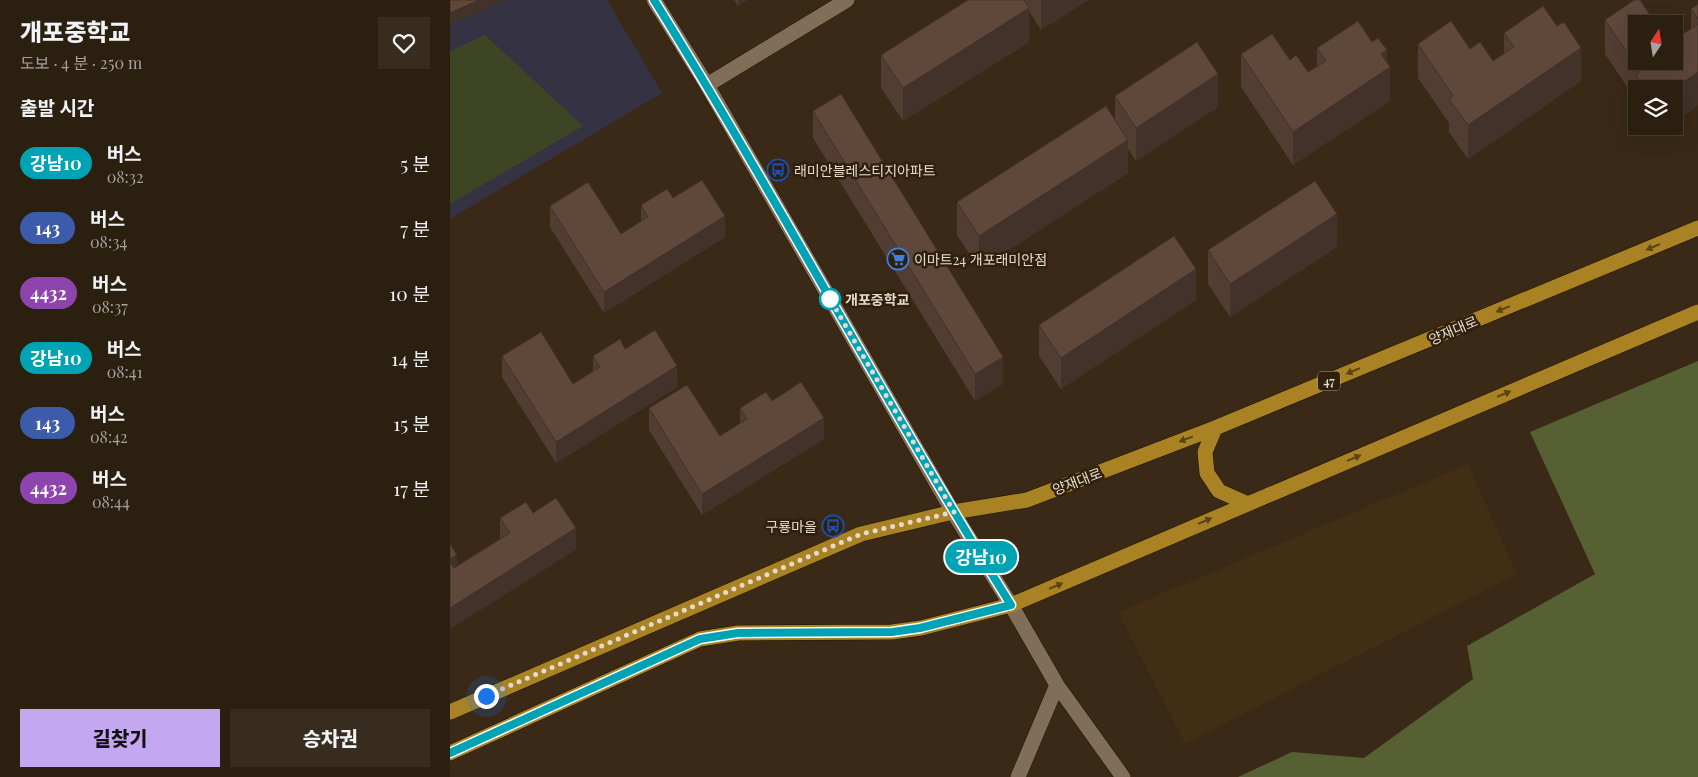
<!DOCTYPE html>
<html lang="ko">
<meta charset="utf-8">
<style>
body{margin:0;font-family:"Playfair Display","Noto Sans KR",serif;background:#372c1e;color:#f1f3f6;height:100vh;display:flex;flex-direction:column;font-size:19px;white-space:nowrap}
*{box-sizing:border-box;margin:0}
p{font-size:16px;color:#a6a29f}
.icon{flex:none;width:28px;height:28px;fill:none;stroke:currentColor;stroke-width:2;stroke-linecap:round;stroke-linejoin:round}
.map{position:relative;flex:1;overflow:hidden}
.panel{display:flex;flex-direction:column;background:#2b1f10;width:450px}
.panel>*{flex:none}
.badge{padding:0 10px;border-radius:16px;font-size:18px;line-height:32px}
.needle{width:32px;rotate:12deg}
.fabs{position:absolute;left:1178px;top:15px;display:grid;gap:10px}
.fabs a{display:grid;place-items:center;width:55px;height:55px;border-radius:0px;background:#2b1f10;box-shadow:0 5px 20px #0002,0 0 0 1px #473d30;font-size:25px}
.you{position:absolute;width:25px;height:25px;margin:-12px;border:4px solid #fff;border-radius:50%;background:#1a73e8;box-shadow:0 0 0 8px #1a73e833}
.map>.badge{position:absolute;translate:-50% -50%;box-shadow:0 0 0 2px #fff}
h2{padding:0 20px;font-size:19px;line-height:45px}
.round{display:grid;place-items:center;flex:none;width:52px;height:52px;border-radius:0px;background:#372c1e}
.head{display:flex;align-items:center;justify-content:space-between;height:85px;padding:0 20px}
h1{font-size:24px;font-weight:800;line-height:38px}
.button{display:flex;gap:10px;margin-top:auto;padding:10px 20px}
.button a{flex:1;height:58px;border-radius:0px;background:#c4a7f1;color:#111;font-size:20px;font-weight:800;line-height:58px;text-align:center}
.button a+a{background:#372c1e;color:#f1f3f6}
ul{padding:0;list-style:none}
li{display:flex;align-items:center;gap:15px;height:65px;padding:0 20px}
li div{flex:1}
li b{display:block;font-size:19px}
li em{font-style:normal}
li .badge{min-width:55px;font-weight:700;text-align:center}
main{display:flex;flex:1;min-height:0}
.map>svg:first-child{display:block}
</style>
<main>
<section class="panel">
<div class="head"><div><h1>개포중학교</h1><p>도보 · 4 분 · 250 m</p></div><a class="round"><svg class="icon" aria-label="heart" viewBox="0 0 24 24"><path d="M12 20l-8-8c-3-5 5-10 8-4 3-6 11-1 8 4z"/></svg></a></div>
<h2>출발 시간</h2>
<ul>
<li><span class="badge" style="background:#00a3b4;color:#fff">강남10</span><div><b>버스</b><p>08:32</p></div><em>5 분</em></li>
<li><span class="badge" style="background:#3d5bab;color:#fff">143</span><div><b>버스</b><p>08:34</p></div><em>7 분</em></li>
<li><span class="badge" style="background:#8e44ad;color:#fff">4432</span><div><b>버스</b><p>08:37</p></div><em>10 분</em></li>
<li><span class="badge" style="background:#00a3b4;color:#fff">강남10</span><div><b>버스</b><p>08:41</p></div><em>14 분</em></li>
<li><span class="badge" style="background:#3d5bab;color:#fff">143</span><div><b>버스</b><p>08:42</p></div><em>15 분</em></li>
<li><span class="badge" style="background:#8e44ad;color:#fff">4432</span><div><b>버스</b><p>08:44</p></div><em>17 분</em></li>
</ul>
<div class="button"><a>길찾기</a><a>승차권</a></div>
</section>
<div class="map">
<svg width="1248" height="777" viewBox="0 0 1248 777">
<rect width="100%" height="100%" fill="#392916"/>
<!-- built -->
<path fill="#422e14" d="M1018 464 1067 574 735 744 668 612Z"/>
<!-- education -->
<path fill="#343243" d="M0 0H157L212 93 0 219Z"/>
<!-- green -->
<path fill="#3e4525" d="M35 35 133 126 0 204V51Z"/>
<!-- forest -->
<path fill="#566033" d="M1248 361V777H788L842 752 914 758 1023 679 1017 646 1145 574 1080 432Z"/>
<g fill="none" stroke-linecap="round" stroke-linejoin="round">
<!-- minor casing -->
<g stroke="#201201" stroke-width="16">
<path id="minor" d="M204 0 257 85 503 512 561 605 607 685 673 777
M257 85 397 0
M568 777 607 685"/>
</g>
<!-- major casing -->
<g stroke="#201201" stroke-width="16">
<path id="major" d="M765 428 755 452 757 473 769 491 796 503
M0 712 411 534 503 512 577 500 765 428 1248 228
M0 753 250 639 288 633 442 632 471 628 561 605 1248 312"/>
</g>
<!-- minor -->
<use href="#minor" stroke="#806e58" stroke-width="15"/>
<!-- major -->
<use href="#major" stroke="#a98323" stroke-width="15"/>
</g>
<!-- wall -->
<path fill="#523d32" d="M284 0H297L288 6Z
M518 0H638L591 30 579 11V42L453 121 431 88V55Z
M1248 4V105L1224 122V89H1186V108V100L1155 54V20L1186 24 1230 36 1241 29V9Z
M1054 33 1131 81 1018 159 999 132V123L968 78V44L1020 49 1043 61 1054 53Z
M922 42 937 63 940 101 843 165 791 87V54L840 60 858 72 867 66V48Z
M665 96 768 107 686 161 678 149V173L529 269 507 235V202L665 121Z
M363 111 553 384 525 401 363 138Z
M1198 126H1217L1204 135Z
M223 198 275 237 154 313 100 227V206L171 234 191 221V205Z
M887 247 780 317 758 284V250Z
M746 300 611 389 589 356V325Z
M175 349 227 387 106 463 52 377V356L123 384 143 371V356Z
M322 401 374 439 252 515 199 430V408L270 436 290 424V408Z
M83 513 126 550 7 566 50 539V518Z"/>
<!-- shaded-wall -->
<path fill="#423229" d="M29 0H55L0 25V13Z
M288 0H297L288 6Z
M591 0H638L591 30Z
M579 8V42L453 121V88Z
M1131 48V81L1018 159V125Z
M937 50V70L940 67V101L843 165V132L931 54Z
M1248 72V105L1224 122V89Z
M768 74V107L686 161V128Z
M1204 126H1217L1204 135Z
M678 140V173L529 269V236Z
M887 214V247L780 317V284Z
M275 216V237L154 313V292Z
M746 269V300L611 389V358Z
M553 357V384L525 401V374Z
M227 366V387L106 463V442Z
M374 418V439L252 515V494Z
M126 528V550L0 629V608Z
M7 555V576L0 580V559Z"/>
<!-- building -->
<path fill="#5f473a" stroke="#423229" d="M0 0H29L0 13Z
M518 0H574L579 8 453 88 431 55Z
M1184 0H1190L1206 24H1186V61H1224V27L1230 36 1248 24V72L1223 89H1196L1186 75 1190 72 1155 20Z
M1248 4V19L1241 9Z
M1093 6 1107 26 1114 22 1131 48 1018 125 999 99 1003 96 968 44 1001 21 1020 49 1030 42 1043 61 1064 47 1054 33Z
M1217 18 1221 24H1209Z
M908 21 922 42 928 38 937 50 931 54 940 67 843 132 791 54 822 34 840 60 846 55 858 72 876 61 867 48Z
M747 42 768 74 686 128 665 96Z
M391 94 553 357 525 374 363 111Z
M656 106 678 140 529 236 507 202Z
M252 180 275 216 154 292 100 206 138 182 171 234 198 217 191 205 217 189 223 198Z
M865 181 887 214 780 284 758 250Z
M724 236 746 269 611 358 589 325Z
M205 330 227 366 106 442 52 356 91 332 123 384 150 367 143 356 170 339 175 349Z
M351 382 374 418 252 494 199 408 237 385 270 436 297 419 290 408 316 392 322 401Z
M106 498 126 528 0 608V562L4 568 60 533 50 518 76 502 83 513Z
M0 544 7 555 0 559Z"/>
<!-- one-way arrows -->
<defs><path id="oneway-solid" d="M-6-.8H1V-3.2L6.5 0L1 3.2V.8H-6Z" transform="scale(1.25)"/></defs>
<g fill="#5a4314">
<use href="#oneway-solid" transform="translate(1203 247) rotate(157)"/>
<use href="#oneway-solid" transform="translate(1053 309) rotate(157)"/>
<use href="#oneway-solid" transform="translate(903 371) rotate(157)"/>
<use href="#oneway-solid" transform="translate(1054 394) rotate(-23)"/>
<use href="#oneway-solid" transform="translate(736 439) rotate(159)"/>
<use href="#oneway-solid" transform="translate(904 458) rotate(-23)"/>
<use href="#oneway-solid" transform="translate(755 521) rotate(-23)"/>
<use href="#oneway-solid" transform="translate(606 586) rotate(-23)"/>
</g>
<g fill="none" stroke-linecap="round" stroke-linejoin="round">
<!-- line casing -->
<g stroke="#fff" stroke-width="11">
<path id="line" d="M0 753 250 639 288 633 442 632 470 628 561 605C437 406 328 199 204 0"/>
</g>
<!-- line -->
<use href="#line" stroke="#00a3b4" stroke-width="8"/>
<!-- walk -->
<path stroke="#e4dace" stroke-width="5" stroke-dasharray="0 9" d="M36 696 411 534 504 512 380 299"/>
</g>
<!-- icons -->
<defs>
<g id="bus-ring" transform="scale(1.125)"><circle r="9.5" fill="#2f200c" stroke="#1a4fb4" stroke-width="1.5"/><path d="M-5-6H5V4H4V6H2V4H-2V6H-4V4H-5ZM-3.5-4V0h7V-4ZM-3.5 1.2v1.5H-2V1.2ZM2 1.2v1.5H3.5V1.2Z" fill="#1a4fb4"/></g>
<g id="supermarket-ring" transform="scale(1.125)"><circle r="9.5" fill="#2f200c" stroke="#3f7fe0" stroke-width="1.5"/><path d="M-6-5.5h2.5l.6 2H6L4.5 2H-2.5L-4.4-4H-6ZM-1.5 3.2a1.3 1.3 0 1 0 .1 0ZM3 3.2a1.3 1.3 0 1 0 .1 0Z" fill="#3f7fe0"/></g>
</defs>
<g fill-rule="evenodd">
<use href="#bus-ring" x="328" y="170"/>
<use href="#supermarket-ring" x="448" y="259"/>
<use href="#bus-ring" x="383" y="526"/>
</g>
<!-- markers -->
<circle fill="#fff" stroke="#00a3b4" stroke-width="2.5" cx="380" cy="299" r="10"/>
<g text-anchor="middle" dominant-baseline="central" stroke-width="5" stroke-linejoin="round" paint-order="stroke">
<!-- shield labels -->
<rect fill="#2f200c" stroke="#aea294" stroke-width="1" x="868" y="371.5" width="22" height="19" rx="4"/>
<g font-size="12" font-weight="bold" fill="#e4dace">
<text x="879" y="381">47</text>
</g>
<!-- poi labels -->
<g font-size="14" fill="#e4dace" stroke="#2f200c" text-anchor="start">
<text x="344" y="170">래미안블레스티지아파트</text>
<text x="464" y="259">이마트24 개포래미안점</text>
<text x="367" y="526" text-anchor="end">구룡마을</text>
</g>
<!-- stop labels -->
<g font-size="14" font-weight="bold" fill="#e4dace" stroke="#2f200c" text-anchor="start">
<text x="395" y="299">개포중학교</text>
</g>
<!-- street labels -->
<g font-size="14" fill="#e4dace" stroke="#2f200c">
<text transform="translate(1003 330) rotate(-23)">양재대로</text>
<text transform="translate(627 481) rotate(-21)">양재대로</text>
</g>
</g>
</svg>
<div class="fabs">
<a><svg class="needle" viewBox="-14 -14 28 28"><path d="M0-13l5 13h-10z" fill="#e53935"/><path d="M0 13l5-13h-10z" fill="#a6a29f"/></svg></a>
<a><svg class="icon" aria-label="layers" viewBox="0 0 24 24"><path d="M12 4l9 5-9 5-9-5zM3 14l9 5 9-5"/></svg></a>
</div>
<div class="you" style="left:36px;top:696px"></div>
<b class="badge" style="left:531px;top:557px;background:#00a3b4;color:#fff">강남10</b>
</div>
</main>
